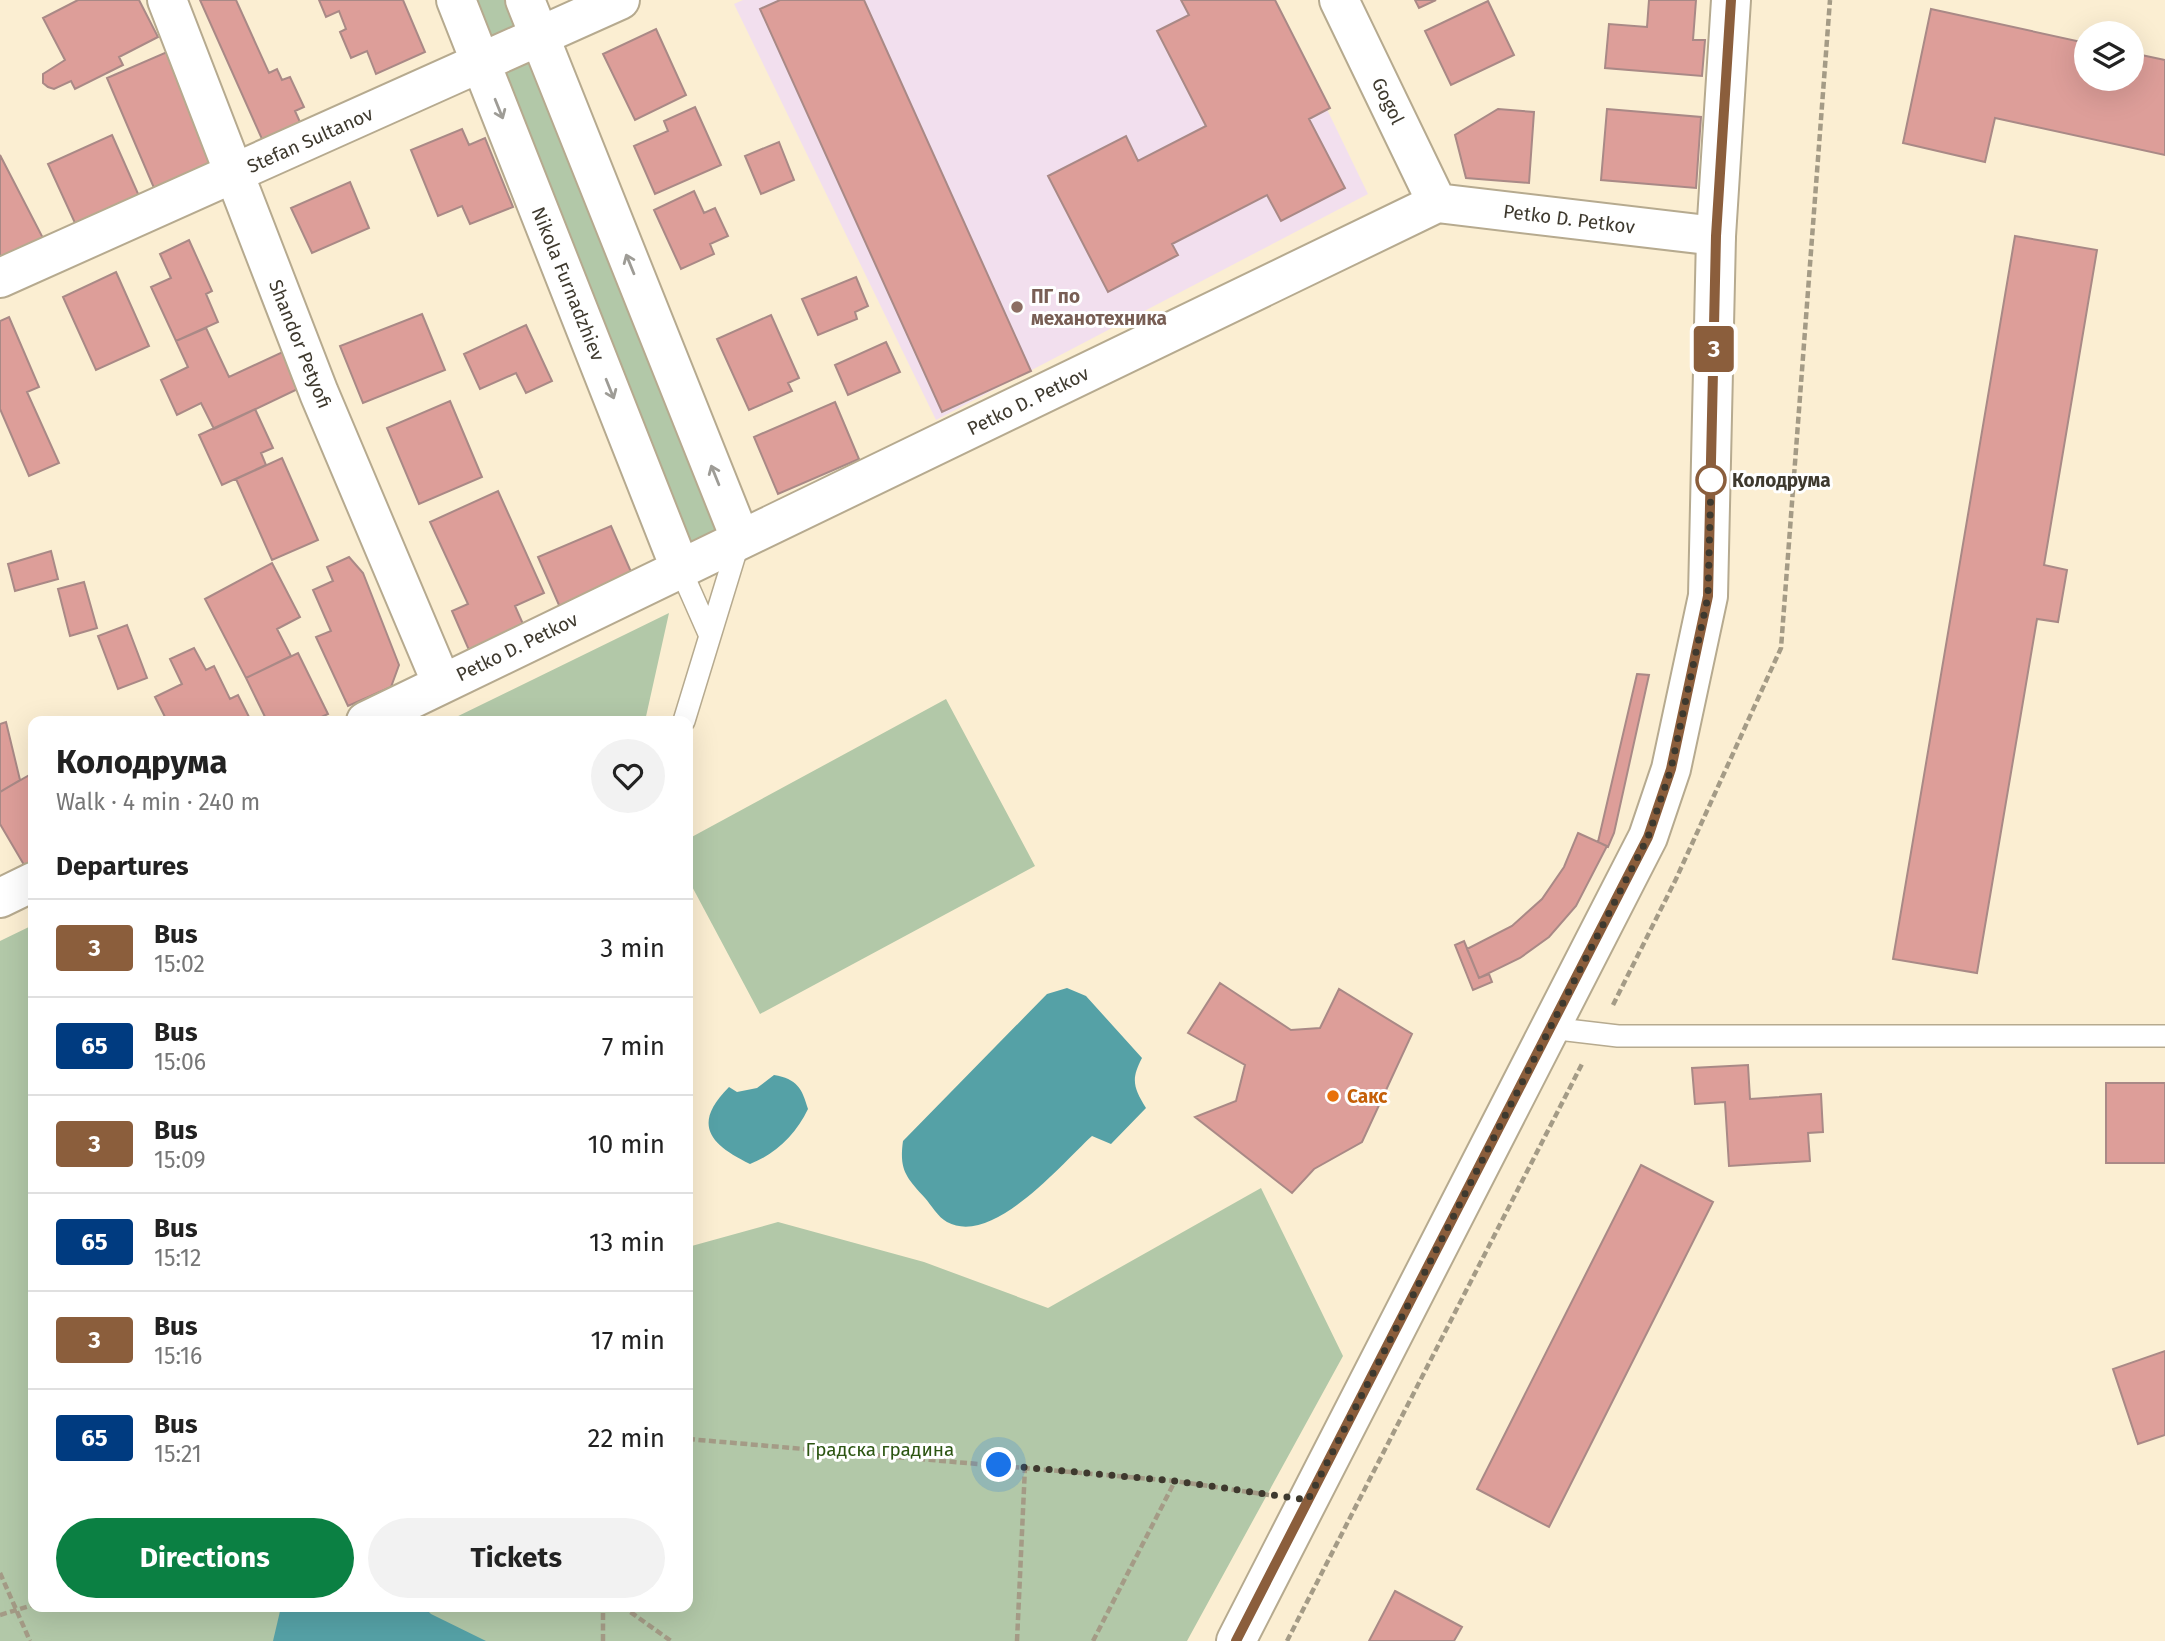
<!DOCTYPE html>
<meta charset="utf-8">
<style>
body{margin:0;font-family:"Fira Sans",sans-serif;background:#f2f2f2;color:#222;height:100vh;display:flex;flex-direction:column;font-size:26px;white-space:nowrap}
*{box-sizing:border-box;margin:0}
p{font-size:23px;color:#767676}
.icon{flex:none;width:38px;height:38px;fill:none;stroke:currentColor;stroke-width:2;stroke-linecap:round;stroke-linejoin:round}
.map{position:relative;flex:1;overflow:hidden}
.sheet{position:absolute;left:28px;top:716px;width:665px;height:896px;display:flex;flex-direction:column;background:#fff;border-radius:14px;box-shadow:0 7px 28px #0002}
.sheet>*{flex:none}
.badge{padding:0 14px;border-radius:5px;font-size:24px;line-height:46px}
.buttons{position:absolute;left:2074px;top:21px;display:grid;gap:14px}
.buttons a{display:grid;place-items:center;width:70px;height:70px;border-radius:50%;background:#fff;box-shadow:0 7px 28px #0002;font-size:35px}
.you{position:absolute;width:35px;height:35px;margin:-18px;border:5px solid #fff;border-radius:50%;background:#1a73e8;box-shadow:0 0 0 10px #1a73e833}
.map>.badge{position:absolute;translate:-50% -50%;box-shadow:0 0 0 4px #fff}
h2{padding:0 28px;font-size:26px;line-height:63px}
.round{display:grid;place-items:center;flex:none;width:74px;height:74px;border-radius:37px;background:#f2f2f2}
.headline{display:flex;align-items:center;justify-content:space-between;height:119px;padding:0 28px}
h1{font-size:33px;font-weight:700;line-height:52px}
.cta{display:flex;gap:14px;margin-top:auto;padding:14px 28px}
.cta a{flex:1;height:80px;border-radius:42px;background:#0b8043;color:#fff;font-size:28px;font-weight:700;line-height:80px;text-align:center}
.cta a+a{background:#f2f2f2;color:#222}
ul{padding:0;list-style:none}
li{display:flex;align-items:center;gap:21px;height:98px;padding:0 28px;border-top:2px solid #e0e0e0}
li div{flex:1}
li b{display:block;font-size:26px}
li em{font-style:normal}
li .badge{min-width:77px;font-weight:700;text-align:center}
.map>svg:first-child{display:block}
</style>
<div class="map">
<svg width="2165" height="1641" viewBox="0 0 2165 1641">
<rect width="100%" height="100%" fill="#fbeed2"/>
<!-- education -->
<path fill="#f2dfee" d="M743 0H1274L1368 194 936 420 734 4Z"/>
<!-- green -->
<path fill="#b2c8a8" d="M456 0H525L740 538 680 568Z
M669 613 645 721H448Z
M946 699 1035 866 760 1014 688 879V839Z
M33 925V1606H688V1247L778 1222 924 1262 1048 1308 1261 1188 1343 1356 1187 1641H0V941Z"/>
<!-- water -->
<path fill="#55a1a6" d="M1067 988 1086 996 1142 1058C1131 1079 1133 1087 1146 1108L1111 1144 1092 1136C1061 1164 993 1247 947 1222 938 1217 931 1205 925 1198 906 1177 899 1170 903 1141L1047 994Z
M774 1075C797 1079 802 1088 808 1109 796 1134 776 1154 750 1164 709 1144 692 1124 729 1087L737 1092 757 1088Z
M281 1607H424L431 1614 486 1641H273Z"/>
<!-- building -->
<path fill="#dd9e99" stroke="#a98986" stroke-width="2" d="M78 0H139L158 37 119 57 123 65 75 89 71 81 54 89 48 87 43 83V74L65 60 43 18Z
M200 0H236L269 73 277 69 282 80 290 77 304 107 295 111 304 131 266 148Z
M319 0H403L425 52 376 74 367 51 351 58 340 32 346 29 339 11 326 17Z
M780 0H864L1031 371 942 412 760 9Z
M1181 0H1275L1330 108 1309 119 1345 188 1281 221 1267 195 1172 244 1178 255 1108 292 1048 176 1126 136 1138 161 1206 126 1157 31 1189 15Z
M1415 0H1436L1419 8Z
M1649 0H1696L1693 40H1705L1702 76 1605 68 1609 24 1647 27Z
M1488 1 1514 55 1451 85 1425 31Z
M1931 9 2086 43V79H2132V53L2165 60V155L1995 118 1985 162 1903 143Z
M656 29 686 95 635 120 603 54Z
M167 52 217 169 157 195 107 78Z
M695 107 721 165 655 194 634 146 668 131 664 121Z
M1498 109 1534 112 1529 183 1466 178 1455 135Z
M1607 109 1701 117 1696 188 1601 180Z
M462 129 469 145 485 138 513 207 470 224 462 206 438 216 411 150Z
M112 135 143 205 80 234 48 164Z
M779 142 794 180 761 194 745 156Z
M0 155 45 242 0 266Z
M350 182 369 228 312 253 291 208Z
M694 191 704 213 715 208 728 236 710 244 714 254 681 269 654 210Z
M2015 236 2097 250 2044 565 2067 570 2058 622 2037 619 1977 973 1893 959Z
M189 240 212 291 206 294 218 322 176 341 151 287 171 278 160 254Z
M116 272 149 346 96 370 63 297Z
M856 277 868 306 855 312 857 319 818 335 802 299Z
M422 314 445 370 363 403 340 346Z
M771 315 799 378 788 383 792 391 749 410 717 339Z
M9 317 39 387 27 392 59 463 29 476 0 409V321Z
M526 325 552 381 526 393 516 373 480 389 464 354Z
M206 328 229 377 287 350 304 386 214 429 201 403 177 415 161 380 188 367 176 341Z
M886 342 900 372 848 395 835 365Z
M450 401 482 477 419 504 387 428Z
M835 402 859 459 778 494 754 437Z
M255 409 273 448 261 453 266 465 222 485 199 435Z
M282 458 318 540 272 560 236 479Z
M498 491 544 593 515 606 527 633 472 657 452 611 468 604 430 522Z
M611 526 635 581 562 612 538 557Z
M51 551 58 579 15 591 8 564Z
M349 557 363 573 399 665 391 687 348 706 316 637 331 631 313 590 333 581 327 567Z
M272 563 300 617 277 629 291 656 246 678 205 599Z
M84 582 97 628 70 636 58 589Z
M127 625 147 678 118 689 98 636Z
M194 648 206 670 214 666 230 699 238 695 251 721H167L155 697 182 684 170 659Z
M298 653 328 714 313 721H267L246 678Z
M1637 674 1649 675 1614 833 1608 847 1598 842Z
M6 722 20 780 0 792V724Z
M33 773V867L27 870 0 824V792Z
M1578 833 1607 846 1576 906 1549 937 1520 958 1479 978 1467 949 1512 926 1542 899 1564 867Z
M1464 941 1479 978 1489 974 1492 982 1473 990 1455 945Z
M1220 983 1291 1030 1320 1028 1339 989 1412 1034 1362 1142 1314 1169 1292 1193 1195 1117 1236 1101 1245 1065 1188 1033Z
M1748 1065 1750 1099 1821 1094 1823 1132 1808 1133 1810 1161 1729 1166 1725 1102 1695 1104 1692 1068Z
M2106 1083H2165V1163H2106Z
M1641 1165 1713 1202 1549 1527 1477 1489Z
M2165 1351V1435L2138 1444 2113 1369Z
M1395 1591 1462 1627 1454 1641H1369Z"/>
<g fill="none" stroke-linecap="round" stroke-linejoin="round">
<!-- service casing -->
<g stroke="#b6aa8f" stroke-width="24">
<path id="service" d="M680 568 710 636 684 721
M710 636 740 538
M1550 1028 1618 1036H2165"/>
</g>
<!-- minor casing -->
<g stroke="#b6aa8f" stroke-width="42">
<path id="minor" d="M167 0 319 393 442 684
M456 0 680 568
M525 0 740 538
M1339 0 1437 203
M0 278 620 0
M366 721 1437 203 1716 236
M0 898 33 882"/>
</g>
<!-- secondary casing -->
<g stroke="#b6aa8f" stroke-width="42">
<path id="secondary" d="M1236 1641 1648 837 1671 769 1708 596 1716 236 1731 0"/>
</g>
<!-- path -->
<path stroke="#a49b86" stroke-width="4.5" stroke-dasharray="7 3.5" stroke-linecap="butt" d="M1613 1005 1676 879 1781 648 1830 0
M688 1439 1175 1481 1269 1495
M0 1573 30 1641
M622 1606 671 1641
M0 1615 33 1605
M603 1641V1606
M1017 1641 1025 1467
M1093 1641 1175 1481
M1287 1641 1583 1062"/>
<!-- service -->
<use href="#service" stroke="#fff" stroke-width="21"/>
<!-- minor -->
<use href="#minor" stroke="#fff" stroke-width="38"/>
<!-- secondary -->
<use href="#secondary" stroke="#fff" stroke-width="38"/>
</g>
<!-- one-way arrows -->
<defs><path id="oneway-shaft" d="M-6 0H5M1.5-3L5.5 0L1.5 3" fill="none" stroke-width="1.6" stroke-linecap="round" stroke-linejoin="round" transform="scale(1.75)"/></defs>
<g stroke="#9e9c96">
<use href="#oneway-shaft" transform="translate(499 109) rotate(68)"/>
<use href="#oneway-shaft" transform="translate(630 264) rotate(-112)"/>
<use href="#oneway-shaft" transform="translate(610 389) rotate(68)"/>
<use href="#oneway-shaft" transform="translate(715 475) rotate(-112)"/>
</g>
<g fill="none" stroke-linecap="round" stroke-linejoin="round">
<!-- line casing -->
<g stroke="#fff" stroke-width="16">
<path id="line" d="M1236 1641 1648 837 1671 769 1708 596 1716 236 1731 0"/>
</g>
<!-- line -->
<use href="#line" stroke="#8b5e3c" stroke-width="10"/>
<!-- walk -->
<path stroke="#3e392e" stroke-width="7" stroke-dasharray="0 12.6" d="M999 1465 1175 1481 1308 1500 1648 837 1671 769 1708 596 1711 480"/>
</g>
<!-- markers -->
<circle fill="#8d6e63" stroke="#fff" stroke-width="2.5" cx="1017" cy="307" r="7"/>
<circle fill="#fff" stroke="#8b5e3c" stroke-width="3.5" cx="1711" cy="480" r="14"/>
<circle fill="#e8710a" stroke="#fff" stroke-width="2.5" cx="1333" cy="1096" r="7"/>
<g text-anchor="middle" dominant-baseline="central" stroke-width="6" stroke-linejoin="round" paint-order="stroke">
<!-- street labels -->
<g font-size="19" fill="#3e392e" stroke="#fff">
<text transform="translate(1388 101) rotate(64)">Gogol</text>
<text transform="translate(310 140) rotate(-24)">Stefan Sultanov</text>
<text transform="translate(1569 219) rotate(7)">Petko D. Petkov</text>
<text transform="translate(568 284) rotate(68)">Nikola Furnadzhiev</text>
<text transform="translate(300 344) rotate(68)">Shandor Petyofi</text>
<text transform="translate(1028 401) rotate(-26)">Petko D. Petkov</text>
<text transform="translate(517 647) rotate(-26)">Petko D. Petkov</text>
</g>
<!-- education labels -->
<g font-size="19" font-weight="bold" fill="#785e54" stroke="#fff" text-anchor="start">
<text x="1031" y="296">ПГ по<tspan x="1031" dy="22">механотехника</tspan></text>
</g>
<!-- stop labels -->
<g font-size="19" font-weight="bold" fill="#3e392e" stroke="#fff" text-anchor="start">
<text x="1732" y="480">Колодрума</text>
</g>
<!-- food labels -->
<g font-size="19" font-weight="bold" fill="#c56008" stroke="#fff" text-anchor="start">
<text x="1347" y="1096">Сакс</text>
</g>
<!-- park labels -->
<g font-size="19" fill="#2c5512" stroke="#fff">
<text x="880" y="1449">Градска градина</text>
</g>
</g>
</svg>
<div class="buttons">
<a><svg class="icon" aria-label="layers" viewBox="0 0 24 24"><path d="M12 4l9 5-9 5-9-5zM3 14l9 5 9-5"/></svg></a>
</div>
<div class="you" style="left:999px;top:1465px"></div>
<b class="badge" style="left:1714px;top:349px;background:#8b5e3c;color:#fff">3</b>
<section class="sheet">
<div class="headline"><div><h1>Колодрума</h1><p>Walk · 4 min · 240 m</p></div><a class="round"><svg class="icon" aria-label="heart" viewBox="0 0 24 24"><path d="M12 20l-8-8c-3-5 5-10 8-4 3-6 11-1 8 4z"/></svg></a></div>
<h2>Departures</h2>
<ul>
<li><span class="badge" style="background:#8b5e3c;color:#fff">3</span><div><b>Bus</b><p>15:02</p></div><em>3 min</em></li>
<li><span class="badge" style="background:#003b80;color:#fff">65</span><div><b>Bus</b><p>15:06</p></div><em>7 min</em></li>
<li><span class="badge" style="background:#8b5e3c;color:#fff">3</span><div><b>Bus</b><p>15:09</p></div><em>10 min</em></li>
<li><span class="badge" style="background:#003b80;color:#fff">65</span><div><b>Bus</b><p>15:12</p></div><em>13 min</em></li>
<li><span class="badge" style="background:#8b5e3c;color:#fff">3</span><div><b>Bus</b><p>15:16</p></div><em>17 min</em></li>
<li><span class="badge" style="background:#003b80;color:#fff">65</span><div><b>Bus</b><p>15:21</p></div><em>22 min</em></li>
</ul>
<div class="cta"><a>Directions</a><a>Tickets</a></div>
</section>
</div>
